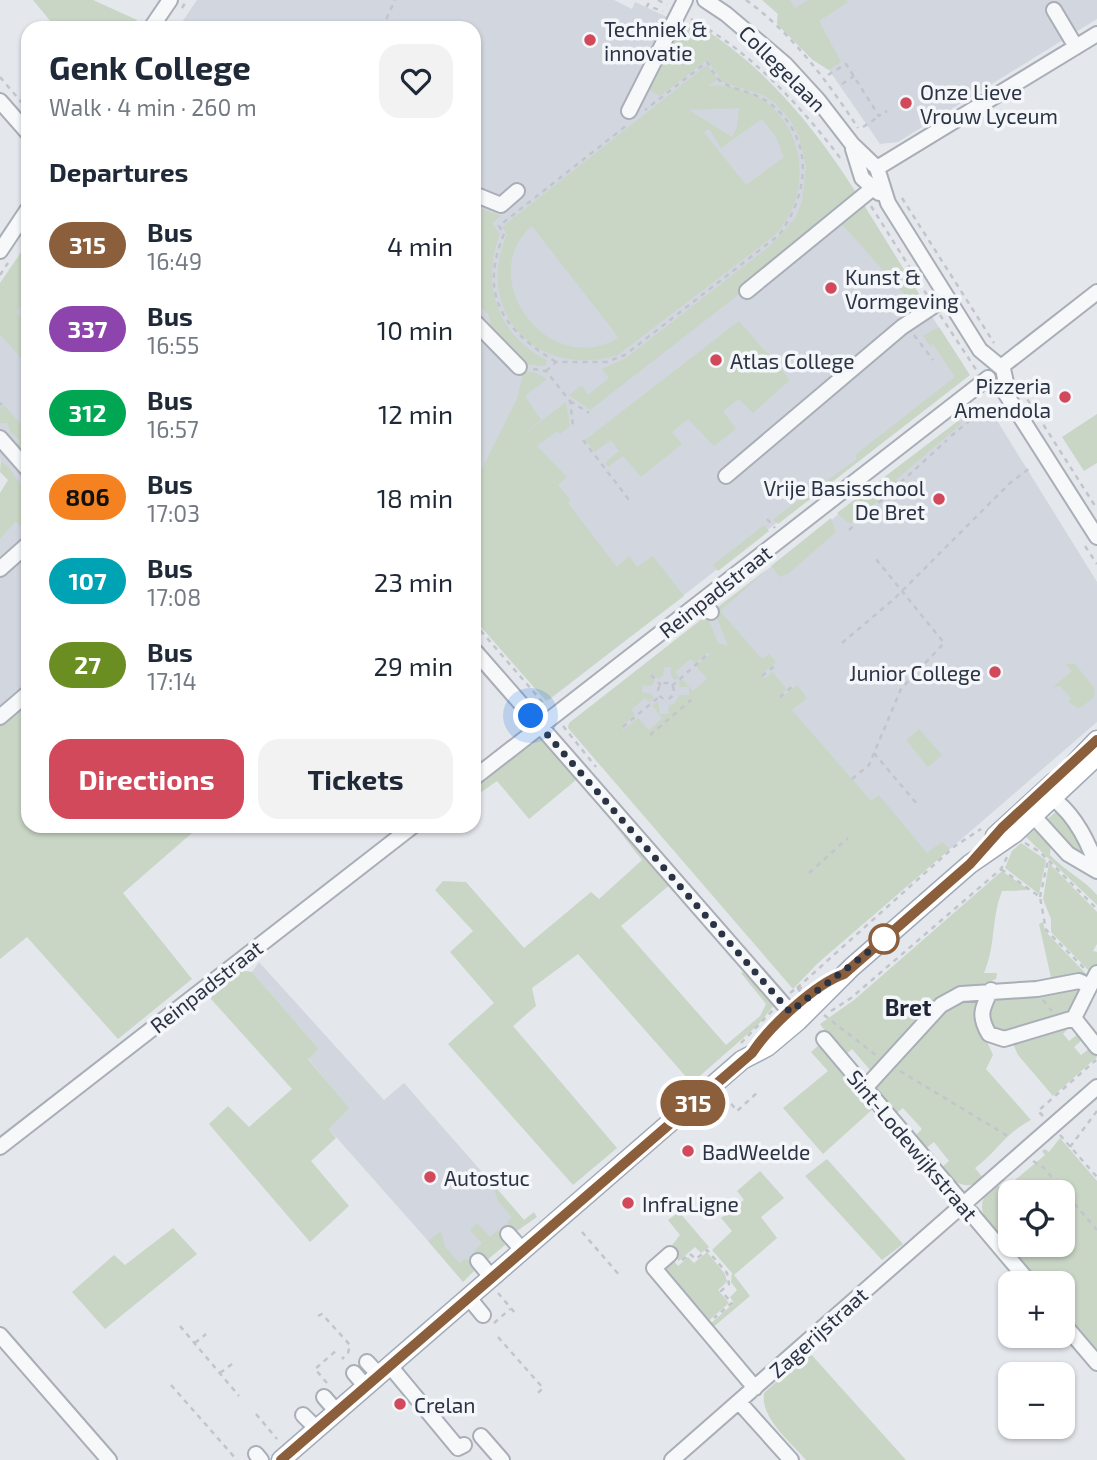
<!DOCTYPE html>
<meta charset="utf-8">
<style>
body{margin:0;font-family:"Exo 2",sans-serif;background:#f2f2f3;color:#1f2937;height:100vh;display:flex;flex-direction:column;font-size:26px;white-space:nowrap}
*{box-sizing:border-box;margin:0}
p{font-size:23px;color:#747a83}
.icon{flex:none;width:38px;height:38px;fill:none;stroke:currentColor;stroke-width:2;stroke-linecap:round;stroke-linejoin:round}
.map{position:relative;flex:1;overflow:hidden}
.sheet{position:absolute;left:21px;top:21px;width:460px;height:812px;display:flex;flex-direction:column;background:#fff;border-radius:21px;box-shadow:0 2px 5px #0004}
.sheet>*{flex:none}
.badge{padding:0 14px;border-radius:23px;font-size:24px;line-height:46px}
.buttons{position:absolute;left:998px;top:1180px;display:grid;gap:14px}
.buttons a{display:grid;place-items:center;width:77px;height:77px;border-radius:14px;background:#fff;box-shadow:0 2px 5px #0004;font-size:35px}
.you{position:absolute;width:35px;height:35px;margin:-18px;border:5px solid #fff;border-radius:50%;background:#1a73e8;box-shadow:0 0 0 10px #1a73e833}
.map>.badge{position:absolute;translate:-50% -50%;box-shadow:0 0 0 4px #fff}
h2{padding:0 28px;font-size:26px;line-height:63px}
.round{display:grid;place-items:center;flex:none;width:74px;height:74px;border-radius:21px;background:#f2f2f3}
.headline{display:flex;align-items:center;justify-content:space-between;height:119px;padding:0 28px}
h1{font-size:33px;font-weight:700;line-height:52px}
.primary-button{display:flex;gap:14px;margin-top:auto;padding:14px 28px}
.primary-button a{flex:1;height:80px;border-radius:21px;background:#d1495b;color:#fff;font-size:28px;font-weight:700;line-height:80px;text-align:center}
.primary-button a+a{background:#f2f2f3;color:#1f2937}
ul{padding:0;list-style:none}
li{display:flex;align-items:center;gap:21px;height:84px;padding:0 28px}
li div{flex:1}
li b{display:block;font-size:26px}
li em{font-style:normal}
li .badge{min-width:77px;font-weight:700;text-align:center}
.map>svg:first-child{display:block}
</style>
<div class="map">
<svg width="1097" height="1460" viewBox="0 0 1097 1460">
<rect width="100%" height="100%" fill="#e4e7ec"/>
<!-- built -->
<path fill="#d2d6de" d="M197 0H614L632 9 635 2 669 18 664 27 682 37 733 52 859 200 950 345 964 377 549 700 474 609V28H178Z
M779 0H1097V19L898 142 880 144 829 70 813 60 777 24Z
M28 246V778L0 780V539L16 522 14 478 1 462 0 457V287Z
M982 407 993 414 1097 582V722L870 918 578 717 970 412Z
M259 962 384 1100 404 1083 524 1220 460 1277 329 1129 348 1108 308 1058 319 1049 252 972Z"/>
<!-- green -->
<path fill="#c9d6c5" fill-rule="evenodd" d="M33 0H93L137 20 132 28H56Z
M762 0H790L795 8 808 0H847L848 2 819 21 841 62 829 70 813 60 777 24 778 14Z
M691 21C762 62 814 126 857 194L747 288 590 410 569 395 582 385 588 395 609 378 602 369 626 358 771 245 796 217 802 202 806 167 799 136 790 120 775 103 763 95 723 82 707 60 660 96 646 88 672 31 682 37Z
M707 65 718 79 708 86C791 81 828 176 775 235L618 355C538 380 473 313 507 234L502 227ZM739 108 737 127 732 137 689 110ZM762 119 776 137 784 157 746 185 704 132 709 129 721 148ZM532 226 612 329 618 338C548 380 473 277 532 226Z
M864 205 921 297 913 304 841 223Z
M477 207 501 216 492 223 500 234C480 285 498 336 547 360L545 366 524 364 484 326 491 324 488 314 474 300V213Z
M28 242V297L16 312 28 325 25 328 28 331V365L0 335V283Z
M739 321 790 380 753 413 739 399 723 411 736 429 714 446 688 419 672 432 682 444 641 477 623 456 608 467 605 463 619 451 611 440 595 452 585 440Z
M939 327 970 375 778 524 773 519 857 459 855 455 955 377 933 344 930 346 923 336Z
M524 371 536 373 547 379 525 396 541 420 523 435 566 402 570 426 560 434 557 431 537 446 567 477 558 485 570 500 568 503 617 567 629 556 637 567 653 556 684 596 546 701 474 619V473L483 467 517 399Z
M4 405 24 428 28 425V452L21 457 10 444H19L20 440 11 433 7 423H0V408Z
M1097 414V463L1084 471 1062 437Z
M958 421 961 424 897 479 896 486 850 524 837 513Z
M1 457V462C14 468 15 483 28 489V532L16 522 0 539V493L8 480 0 472Z
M831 518 836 532 789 573 780 577 771 566Z
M764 525 769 531 718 571 713 565Z
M770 567 720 611 762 659 769 654 776 662 761 675 765 678 772 672 787 689 780 695 781 698 797 685 807 698 792 710 871 801 879 795 927 853 942 842 950 849 818 963 793 989 568 728 569 723 707 615 718 643 728 646 714 610ZM707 653 710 654 696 666 707 679 693 691 682 679 679 681 680 687H689V695H680L674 704 669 705 668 714H660L658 701 652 705 662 718 649 730 638 718 623 730V725L635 715 631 710 645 698 650 702 654 698 651 694 642 692V685L651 686 655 681 650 676 652 674 658 679 663 676 664 667H671V675L675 680 679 677 675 672 690 659 695 663Z
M1066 664H1075L1095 689 1094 697 1083 706 1078 708 1068 702 1071 699 1060 686 1053 687 1072 671Z
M28 700V826H128L134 833 141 826 148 833 156 826H200L123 893 192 979 118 1039 27 937 0 959V724Z
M919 729 942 755 928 767 906 740Z
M540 740 550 744 561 755 558 759 576 780 529 819 497 781 480 793 474 786 531 741Z
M1058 810 1077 831 1085 855 1075 853 1044 822Z
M608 817 624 836 628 833 672 883 621 926 726 1045 760 1016 766 1004 741 973 743 972 753 982 756 980 775 1004 758 1025 686 1088 683 1084 688 1079 578 954 532 988 536 1006 513 1026 617 1148 573 1185 448 1044 494 1003 450 952 473 931 435 890 443 881 466 882 524 948 591 892 599 899 642 860Z
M1034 830 1051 842 1050 855C1064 870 1083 879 1097 895V905L1026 837Z
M1021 843 1046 860 1039 894 1005 868 1012 851Z
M1049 863 1097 912V944L1093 951 1097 952V967L1091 973 1051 932V919L1043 899Z
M1002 871 1029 890 1002 891C991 919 996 945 984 973H997L996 979 954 994 871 1078H864L871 1071 852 1049 844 1056 820 1024 854 1000Z
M1043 922 1045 931 1087 975 1052 982 1039 924Z
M238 970 252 972 319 1049 308 1059 349 1108 329 1129 336 1138 311 1161 349 1206 310 1242 209 1124 228 1106 249 1127 292 1089 211 999 215 987Z
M1074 988 1080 992 1067 1018 1008 1034 990 1028 986 1009 991 1000 1000 995Z
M961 997 983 999 979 1024 993 1055 986 1069 1031 1120C1003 1135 998 1151 975 1168L983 1178C966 1193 953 1182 941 1168L949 1161 934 1142 925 1149 915 1136 922 1129 903 1108 895 1114 873 1087 945 1007Z
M1071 1026 1063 1034 1069 1041 1078 1034 1083 1039 1074 1047 1081 1055 1090 1048 1097 1057 1053 1096 1018 1055 1013 1044Z
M819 1045 874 1108 823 1154 783 1108 828 1071 811 1052Z
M1060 1138 1097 1181V1351L1062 1310V1283H1039C1026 1268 982 1225 982 1207 982 1196 989 1191 996 1184L1003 1190 1045 1155 1042 1151 1045 1149 1049 1152ZM1010 1192H1062V1244H1010Z
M827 1159 903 1244 882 1260 805 1176Z
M760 1171 784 1198 761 1217 777 1238 734 1275 750 1296 711 1329 709 1325 734 1303 730 1297 737 1290 731 1282 732 1273 712 1250 732 1231 721 1218 744 1200 737 1191Z
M492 1183 524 1220 534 1212 537 1217 514 1233 507 1222 512 1217 498 1201Z
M679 1212 709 1247 701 1253 695 1247 679 1261 669 1249 680 1235 668 1220Z
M477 1223 490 1237 498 1230 505 1245 486 1261 474 1251 482 1243 470 1230Z
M173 1228 197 1254 105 1329 72 1292 114 1255 125 1265Z
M441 1231 445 1247 459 1263 466 1258 475 1270 463 1282 428 1241Z
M707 1252 725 1274 727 1282 718 1290 729 1303 706 1323 662 1271 674 1261 678 1266 688 1257 694 1263Z
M809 1352 906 1460H806C791 1442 760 1418 764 1393Z"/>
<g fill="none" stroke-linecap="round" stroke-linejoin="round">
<!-- minor casing -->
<g stroke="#a9aeb7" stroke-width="18">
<path id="minor" d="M705 0 726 14 785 64 818 100 852 144 877 168 888 203 980 350 1003 369 1009 396
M1054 10 1076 47
M151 28 170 0
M0 101 28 133
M629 111 685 0
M853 149 862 178 879 193
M877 168 1097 34
M474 194 501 205 517 191
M0 251 28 209
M747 291 873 188
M474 321 519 367
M1001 367 1097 292
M1004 391 1097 537
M0 438 28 470
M726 476 902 327 947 297
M0 569 28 544
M710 611 711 612
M474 650 798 1021
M0 717 28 693
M474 778 988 378
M1045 793C1072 809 1087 838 1097 867
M1028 810 1068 854 1097 871
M991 990C982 1008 978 1016 989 1034L1004 1039 1074 1018 1090 986
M1074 1018 1097 1047
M824 1039 1030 1283
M865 1088 941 1005 961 994 1037 989 1079 981 1090 986 1097 973
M0 1147 413 826
M508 1234 523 1251
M670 1254 654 1268 755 1388
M478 1261 492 1278
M469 1298 483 1315
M1062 1322 1097 1363
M0 1335 109 1460
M367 1362 379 1375
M390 1366 458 1448 464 1445
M354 1373 366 1387
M324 1397 337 1412
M739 1402 791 1460
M303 1415 317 1429
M481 1436 502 1460
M256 1454 261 1460
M672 1460 1097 1087"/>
</g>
<!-- major casing -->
<g stroke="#a3abb8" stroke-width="21">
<path id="major" d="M1075 763 1097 740
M995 836 1054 782
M281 1460 742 1060 767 1047 798 1021 852 967 970 864 1015 833 1097 756"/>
</g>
<!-- path -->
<path stroke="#c2c5cb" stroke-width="2.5" stroke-dasharray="5 5" stroke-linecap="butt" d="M658 0 667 5
M746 0C791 32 828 82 858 128
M649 3 647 6 663 11
M182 8 187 0
M691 19C751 52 800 105 841 159
M134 28 139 20
M382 28 395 0
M828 75 846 64 879 116 887 111
M0 77 28 110
M842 84 854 76
M863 127 878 117
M902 198 994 343
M871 206 927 295
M0 275 8 263
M940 315 977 371
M914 335 933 360
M556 362C504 330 478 296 504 234L499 226 627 125
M533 369 546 371 570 401 573 426
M546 371 556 362H606L625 355 779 235C810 192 815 137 768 102 754 92 735 90 723 83 717 80 711 68 707 62L645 110
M1022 391 1097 509
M570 401 589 413
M0 405 2 403
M951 436 975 416
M583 440 630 501
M767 519 775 528
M849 530 947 440
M1085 546 1097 564
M474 623 545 705
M842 643 894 599 1010 483 1030 468
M651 675 661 685
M762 676 777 664
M658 691a8 8 0 1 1 16 0a8 8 0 1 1-16 0Z
M672 686 709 653
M780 697 794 685
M563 726 596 767
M623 727 660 696
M650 735 691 700
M874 753 917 804
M852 779 869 765 901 689 944 643 876 559
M1025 843 1040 852 1097 909
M1001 869 1040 897 1046 930 1085 969
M809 873 848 838
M1040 897 1048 860
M797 988 955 846 981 829
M797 988H809
M790 993 797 988 804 995
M1043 1000 1052 1011
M831 1011 851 998 1001 869 1007 857
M824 1015 877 1056
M741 1043 773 1010
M900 1071 1011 1138
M725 1096 737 1111 759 1091
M1043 1116 1038 1111 1096 1060
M1060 1135 1097 1177
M1070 1147 1097 1111
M1033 1161 1043 1167 1097 1230
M582 1232 621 1277
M682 1260 690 1254 696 1259 707 1250 727 1273 729 1284 721 1291 732 1303 714 1318
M498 1293 515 1313
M318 1316 322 1314 350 1345 348 1353 342 1359
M494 1323 510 1309
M180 1326 239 1396
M498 1337 543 1388 537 1394
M195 1343 206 1334
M220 1373 232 1364
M327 1383 315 1369 338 1349
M171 1385 237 1460
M256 1414 277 1439"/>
<!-- minor -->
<use href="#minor" stroke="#f7f8fa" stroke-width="14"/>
<!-- major -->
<use href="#major" stroke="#fff" stroke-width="18"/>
</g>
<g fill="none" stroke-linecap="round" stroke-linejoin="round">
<!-- line casing -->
<g stroke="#fff" stroke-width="16">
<path id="line" d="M281 1460 752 1053C769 1027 815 984 844 974L970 864 1002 828 1097 740"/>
</g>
<!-- line -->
<use href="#line" stroke="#8b5e3c" stroke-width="10"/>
<!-- walk -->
<path stroke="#2b3445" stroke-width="7" stroke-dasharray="0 12.6" d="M531 716 790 1012C822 986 853 965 884 939"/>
</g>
<!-- markers -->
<g fill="#d1495b" stroke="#f4f6f9" stroke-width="2.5">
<circle cx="590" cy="40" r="7"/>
<circle cx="906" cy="103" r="7"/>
<circle cx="831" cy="288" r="7"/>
<circle cx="716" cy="360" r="7"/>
<circle cx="1065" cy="397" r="7"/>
<circle cx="939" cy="499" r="7"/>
<circle cx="995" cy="672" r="7"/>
<circle cx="688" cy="1151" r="7"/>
<circle cx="430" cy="1177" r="7"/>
<circle cx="628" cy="1203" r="7"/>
<circle cx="400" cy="1404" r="7"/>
</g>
<circle fill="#fff" stroke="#8b5e3c" stroke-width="3.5" cx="884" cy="939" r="14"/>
<g text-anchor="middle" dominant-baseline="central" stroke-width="7" stroke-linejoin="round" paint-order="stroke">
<!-- poi labels -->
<g font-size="21" fill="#2b3445" stroke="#f4f6f9" text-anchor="start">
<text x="604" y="28">Techniek &amp;<tspan x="604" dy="24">innovatie</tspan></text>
<text x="920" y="91">Onze Lieve<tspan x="920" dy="24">Vrouw Lyceum</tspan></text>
<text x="845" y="276">Kunst &amp;<tspan x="845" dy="24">Vormgeving</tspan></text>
<text x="730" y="360">Atlas College</text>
<text x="1051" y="385" text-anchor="end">Pizzeria<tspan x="1051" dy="24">Amendola</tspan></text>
<text x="925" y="487" text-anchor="end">Vrije Basisschool<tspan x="925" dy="24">De Bret</tspan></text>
<text x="981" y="672" text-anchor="end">Junior College</text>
<text x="702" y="1151">BadWeelde</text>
<text x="444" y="1177">Autostuc</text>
<text x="642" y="1203">InfraLigne</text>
<text x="414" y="1404">Crelan</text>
</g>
<!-- street labels -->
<g font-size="21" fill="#2b3445" stroke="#f4f6f9">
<text transform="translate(783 68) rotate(45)">Collegelaan</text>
<text transform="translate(715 591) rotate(-38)">Reinpadstraat</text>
<text transform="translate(206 986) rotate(-38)">Reinpadstraat</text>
<text transform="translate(913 1145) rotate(50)">Sint-Lodewijkstraat</text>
<text transform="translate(818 1332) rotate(-42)">Zagerijstraat</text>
</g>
<!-- neighbourhood labels -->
<g font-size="23" font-weight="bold" fill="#1d2536" stroke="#f4f6f9">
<text x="908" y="1007">Bret</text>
</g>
</g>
</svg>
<div class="buttons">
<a><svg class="icon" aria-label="locate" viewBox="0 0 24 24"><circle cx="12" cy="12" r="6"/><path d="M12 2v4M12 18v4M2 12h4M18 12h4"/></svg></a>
<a>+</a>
<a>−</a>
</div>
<div class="you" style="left:531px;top:716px"></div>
<b class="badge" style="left:693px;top:1103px;background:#8b5e3c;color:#fff">315</b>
<section class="sheet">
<div class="headline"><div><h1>Genk College</h1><p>Walk · 4 min · 260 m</p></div><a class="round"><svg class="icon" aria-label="heart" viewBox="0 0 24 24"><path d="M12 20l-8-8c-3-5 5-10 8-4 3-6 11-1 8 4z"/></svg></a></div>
<h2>Departures</h2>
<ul>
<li><span class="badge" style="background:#8b5e3c;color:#fff">315</span><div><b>Bus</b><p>16:49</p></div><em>4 min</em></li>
<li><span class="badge" style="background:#8e44ad;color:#fff">337</span><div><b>Bus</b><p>16:55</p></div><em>10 min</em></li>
<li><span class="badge" style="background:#00a651;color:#fff">312</span><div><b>Bus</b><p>16:57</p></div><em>12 min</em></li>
<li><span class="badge" style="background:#f58220;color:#111">806</span><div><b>Bus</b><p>17:03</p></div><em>18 min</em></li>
<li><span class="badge" style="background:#00a3b4;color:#fff">107</span><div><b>Bus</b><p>17:08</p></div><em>23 min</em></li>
<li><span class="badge" style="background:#6b8e23;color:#fff">27</span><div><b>Bus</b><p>17:14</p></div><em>29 min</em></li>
</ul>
<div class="primary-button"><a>Directions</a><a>Tickets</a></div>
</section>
</div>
